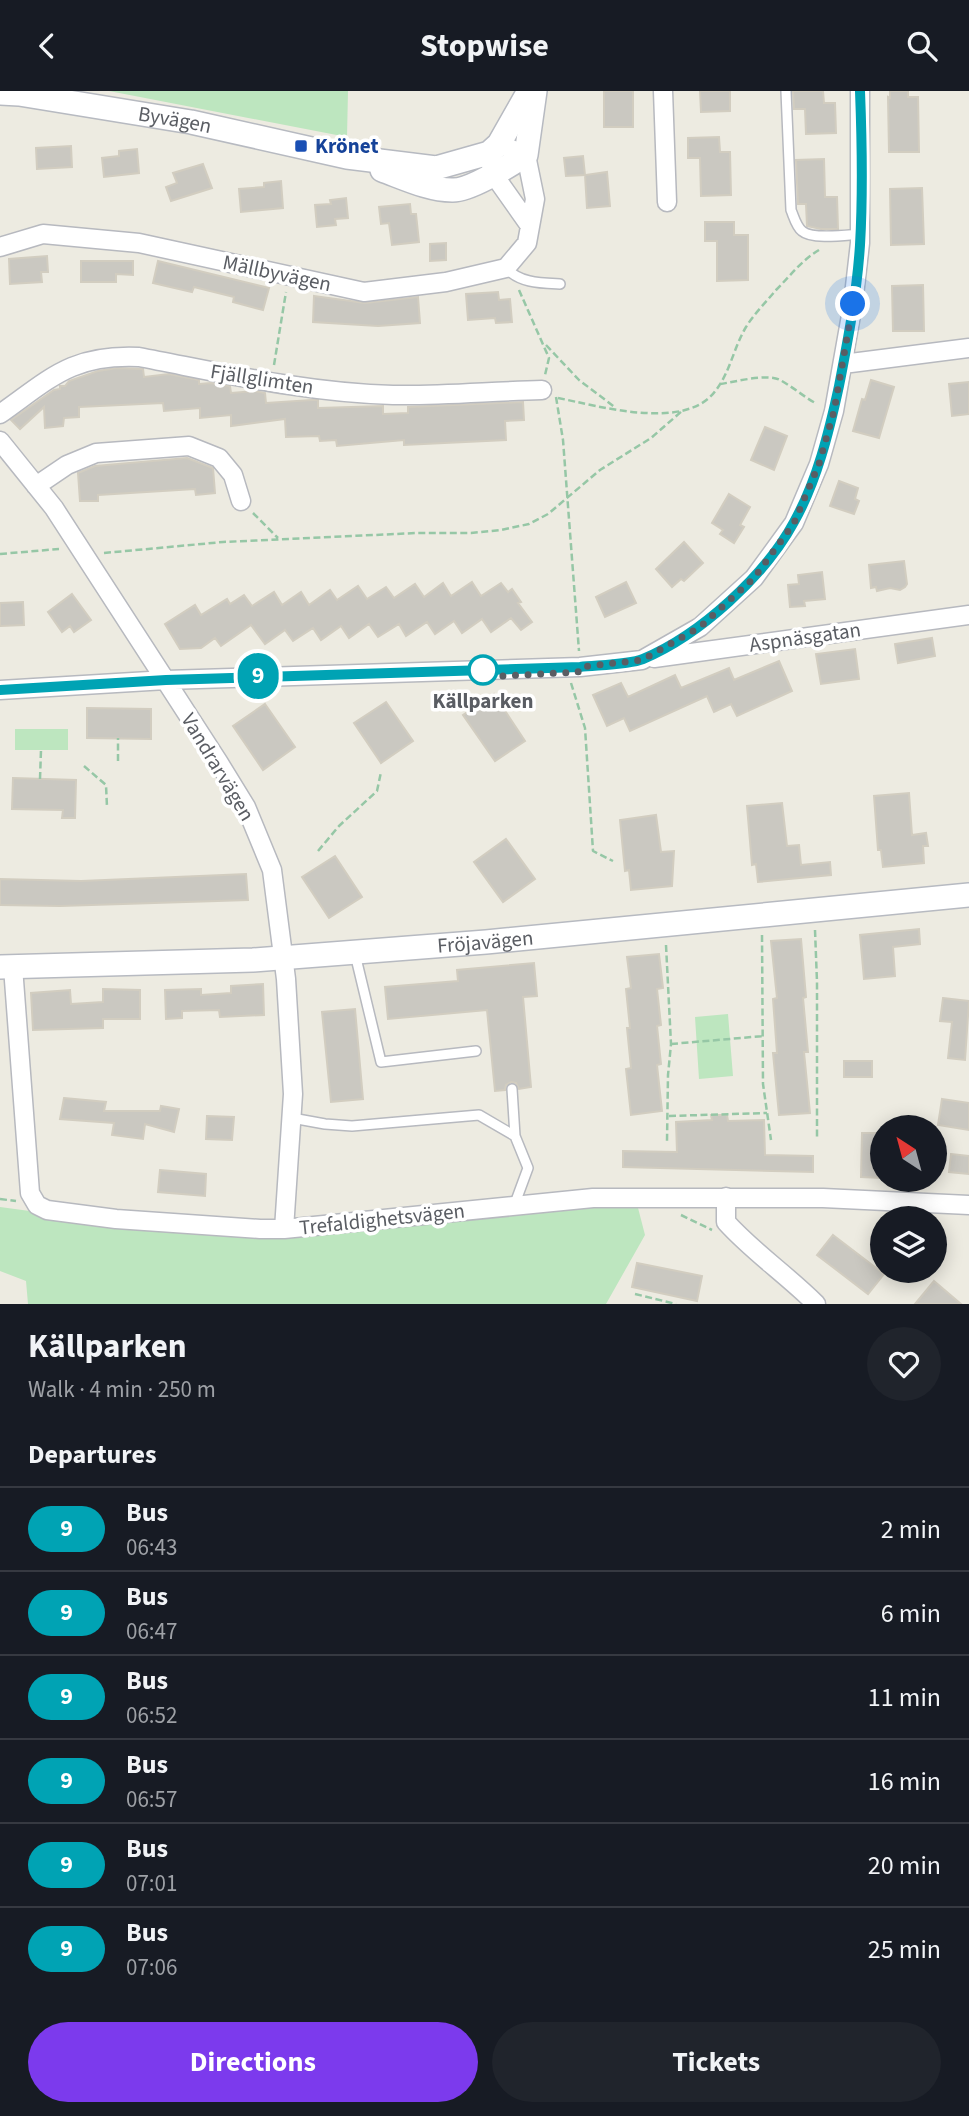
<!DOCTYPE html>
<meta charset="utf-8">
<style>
body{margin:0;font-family:"Source Sans 3",sans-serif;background:#20242c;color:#f1f3f6;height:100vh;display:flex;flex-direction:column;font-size:26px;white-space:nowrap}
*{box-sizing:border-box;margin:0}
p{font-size:23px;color:#9ea1a6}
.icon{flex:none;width:38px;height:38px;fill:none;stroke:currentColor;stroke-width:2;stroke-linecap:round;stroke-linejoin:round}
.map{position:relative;height:1213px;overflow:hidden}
.sheet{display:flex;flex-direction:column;background:#171b24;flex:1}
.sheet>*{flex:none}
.badge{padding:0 14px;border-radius:23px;font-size:24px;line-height:46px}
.needle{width:46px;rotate:324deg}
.buttons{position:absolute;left:870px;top:1024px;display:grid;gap:14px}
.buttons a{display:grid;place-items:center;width:77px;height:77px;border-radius:50%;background:#171b24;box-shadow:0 4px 18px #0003;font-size:35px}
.you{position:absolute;width:35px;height:35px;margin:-18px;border:5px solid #fff;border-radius:50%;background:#1a73e8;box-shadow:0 0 0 10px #1a73e833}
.map>.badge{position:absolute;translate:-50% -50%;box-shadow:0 0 0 4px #fff}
h2{padding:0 28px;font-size:26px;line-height:63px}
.round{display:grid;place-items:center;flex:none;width:74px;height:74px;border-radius:37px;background:#20242c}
.headline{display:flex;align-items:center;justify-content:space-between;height:119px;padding:0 28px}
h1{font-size:33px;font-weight:700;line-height:52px}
.cta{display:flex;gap:14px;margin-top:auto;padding:14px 28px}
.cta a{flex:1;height:80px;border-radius:42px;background:#7c3aed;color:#fff;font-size:28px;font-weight:700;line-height:80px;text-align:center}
.cta a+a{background:#20242c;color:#f1f3f6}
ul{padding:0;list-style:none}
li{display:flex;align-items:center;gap:21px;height:84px;padding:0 28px;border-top:2px solid #363941}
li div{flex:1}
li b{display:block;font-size:26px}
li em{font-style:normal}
li .badge{min-width:77px;font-weight:700;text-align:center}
header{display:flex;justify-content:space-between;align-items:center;height:91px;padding:0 28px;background:#171b24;font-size:32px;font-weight:700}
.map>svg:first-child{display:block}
</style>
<header><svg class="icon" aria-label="back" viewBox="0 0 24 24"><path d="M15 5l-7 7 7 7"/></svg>Stopwise<svg class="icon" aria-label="search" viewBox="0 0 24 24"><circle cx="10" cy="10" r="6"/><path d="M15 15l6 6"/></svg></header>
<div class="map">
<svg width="969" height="1213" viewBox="0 0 969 1213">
<rect width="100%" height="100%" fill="#edebe1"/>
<!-- green -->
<path fill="#bde6bf" d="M109 0H348L347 46Z
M15 638H68V659H15Z
M728 923 733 985 699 988 695 926Z
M637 1113 645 1144 606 1213H28L26 1190 0 1180V1116L111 1131 261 1143 558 1115Z"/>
<!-- building -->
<path fill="#cac8c1" stroke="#d2cdc0" stroke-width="2" d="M604 0H633V36H604Z
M700 0H730V20L701 21Z
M793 0H823L824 12H835L836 42 806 43 805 18H794Z
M890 0H908V6H918L919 61H889L888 6 890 7Z
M719 46 720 61H730L731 104 701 105 700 67H688V47Z
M71 55 72 76 37 78 36 57Z
M137 58 139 82 104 86 102 67 119 65V60Z
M583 65 585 84 566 85 564 67Z
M824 68 825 106H837L838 138H821L807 135 806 113H798L796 69Z
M203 73 212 97 171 110 166 96 177 92 173 82Z
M607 81 610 115 587 117 585 84Z
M281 90 283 117 241 121 239 98 264 96V92Z
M922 97 924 153 891 154 890 98Z
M346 107 348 127 335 128 336 134 317 136 315 114 331 113 330 109Z
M410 113 411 123H416L419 151 392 154 389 132 381 133 379 116Z
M705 131H734V144H748V189L717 190V150H705Z
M446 152V169L430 170V153Z
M47 165 48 181H41L42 191 10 193 9 168Z
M81 170H133V184L116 183V191H81Z
M158 170 269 197 263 219 233 211 234 206 194 196 192 201 153 192Z
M923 194 924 240H893L892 195Z
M498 201 499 209 510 208 512 231 496 232 495 227 468 229 466 203Z
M314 205 365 212 418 206 420 232 378 235 313 231Z
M117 277 143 278 144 286 169 283 199 289V293L211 292 230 295 231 302 255 300 265 302 266 312 312 309H318V317L383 315V323L408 322V316L523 311 524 329 505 330 506 349 404 354V349L337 355 336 349 320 350 319 345 286 346 285 328 231 335V324L200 327V317L164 320 163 312 79 316V326L64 327 63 335 45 337 44 316 20 338 11 329 54 299 60 298V295H65L69 290 98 280Z
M871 289 894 296 879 347 853 340 862 308 865 309Z
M969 291V323L952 325 949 293Z
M765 336 787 345 774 379 751 369Z
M187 367 213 377 215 402 196 404 195 398 98 404V410H80L78 382 95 375Z
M839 390 858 397 855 408 859 410 854 423 830 415Z
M729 403 750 416 740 434 744 436 734 452 720 443 723 439 712 432Z
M684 451 703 472 684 490 681 488 672 496 656 478Z
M904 470 907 493 905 496 900 499 890 497 877 500 876 496 871 497 869 474Z
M822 481 825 508 804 510 805 515 790 516 788 494 799 493 798 484Z
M472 491 481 505 501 492 508 501 512 498 521 511 518 512 532 531 521 539 511 527 491 541 482 528 462 542 454 530 435 543 427 531 406 545 399 533 378 546 369 533 349 547 341 535 321 549 313 537 293 550 285 539 265 553 251 534 221 555 215 547 201 557 180 558 165 533 195 514 201 524 227 508 230 513 244 504 252 515 274 501 282 514 301 501 309 514 330 499 337 509 358 495 367 508 386 496 394 507 415 493 424 506 443 492 451 505Z
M626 491 636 512 605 526 596 506Z
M72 503 91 529 74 541 70 535 62 541 48 521Z
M23 511 24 534 0 535V512Z
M932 547 935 565 898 572 895 553Z
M855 558 859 588 821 593 816 563Z
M779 570 792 600 737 625 731 613 714 621 707 605 630 640 624 627 607 635 593 604 621 592 628 606 675 584 681 597 729 577 734 589Z
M494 603 525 650 495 670 463 624Z
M386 611 413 650 381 672 354 632Z
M265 613 295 656 263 679 233 635Z
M87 617 151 618V648L87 647Z
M13 687 76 689 75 727H62L63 719 12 718Z
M909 702 912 744 926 742 928 755H923L924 772 883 776 881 759H878L874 705Z
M782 712 787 755 799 754 801 774 830 771 831 784 758 791 756 773 752 774 747 715Z
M656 724 661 761 674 760 672 795 631 799 629 779 625 780 620 729Z
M506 748 535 788 503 811 474 771Z
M335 765 362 806 329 827 302 786Z
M246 783 248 809 60 815 0 814V788L81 790Z
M919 838 920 853 893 856 895 885 864 888 860 844Z
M801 848 806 906 803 907 808 961H804L810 1022 779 1024 773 962H777L773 908 777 907 771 850Z
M659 863 663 897 657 898 661 934 657 935 661 973 657 974 662 1020 631 1024 626 978 631 977 627 937H630L626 898 631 897 627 866Z
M534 872 537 905 523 906 531 996 519 998 516 992 511 991 506 994 505 999 495 1000 487 919 388 928 385 896 458 890 457 879Z
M263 893 264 924 220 926 219 919 182 920V927L166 928 165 899 201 898V904L231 902V895Z
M103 898 140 899V928H103V937L33 939 31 902 70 899 71 913 103 911Z
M943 907 969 910 965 969 948 967 952 931 940 930Z
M355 918 363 1008 331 1011 322 921Z
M844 970H872V986H844Z
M64 1007 106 1011 104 1020H160L161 1015 179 1018 174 1041 145 1033 143 1048 112 1044 114 1032 60 1028Z
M942 1008 969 1012V1039L938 1034Z
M711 1024H727L728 1030 764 1029 765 1064 813 1065V1081L623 1076V1060L677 1061 676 1031 712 1029Z
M207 1025 234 1026 232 1049 206 1048Z
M862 1042H882V1087L861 1086Z
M951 1063 969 1065V1083L949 1081Z
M160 1079 206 1083 205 1105 158 1101Z
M833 1144 884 1183 868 1203 817 1164Z
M637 1172 702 1185 697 1210 632 1196Z
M934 1190 961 1213H915Z"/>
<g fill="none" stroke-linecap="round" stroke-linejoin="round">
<!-- lane casing -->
<g stroke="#b7b9bf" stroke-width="12">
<path id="lane" d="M786 0 791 119C794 126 796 135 802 140 812 149 846 144 860 143
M506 177C520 192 540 192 560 193
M355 863 381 971 476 960
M512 998 515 1045
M292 1027 325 1033 352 1035 479 1024 515 1045 528 1077 514 1115"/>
</g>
<!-- street casing -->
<g stroke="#b7b9bf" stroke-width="21">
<path id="street" d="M663 0 667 111
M491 74 494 84 530 135
M0 156 43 143 139 152 364 201 446 191 506 177 527 152 535 108 526 64 499 53
M843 273 969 257
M0 323C51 287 72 263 139 266 223 282 307 302 393 304 442 305 493 300 542 299
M0 350 54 417 219 672 246 716 272 779 286 888 293 1003 284 1138
M36 395 67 374 96 362 189 355 219 367 233 384 241 410
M654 567 969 524
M0 599 166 589 580 576 642 569 700 536 754 487 794 432 819 373 834 320 853 213 860 152V0
M13 876 30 1102 37 1114 47 1119 116 1128 260 1138H284L593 1107H823L969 1114
M726 1106V1131C753 1161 787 1184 816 1213"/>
</g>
<!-- secondary casing -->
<g stroke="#b7bac1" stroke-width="26">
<g id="secondary">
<path id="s1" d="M0 2 19 3 191 31 347 66 436 77 489 62 499 53 529 0"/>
<path d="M382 79C404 87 429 99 452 99 470 100 510 74 526 64L535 0"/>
<path id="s2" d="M0 876 253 869 486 851 969 804"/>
</g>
</g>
<!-- path -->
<path stroke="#96c7a6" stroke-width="2.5" stroke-dasharray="7 3.5" stroke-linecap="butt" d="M519 199 549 267 545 284
M546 254 579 289 616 317
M274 274 286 201
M720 293C735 291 767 282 780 289 793 296 804 306 817 313
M556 306 563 349 579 560
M558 307C599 315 687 341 716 299 730 281 734 256 746 236 754 223 766 211 776 199 790 185 802 169 819 159
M253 422 278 447
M104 462 223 451 417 442H471L501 439 529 433 548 423 600 379 651 347 682 320
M0 463 59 458
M571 592 585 637 593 760 613 770
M118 670V647
M84 675 106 694 107 716
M40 688 41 659
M318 760 339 735 377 700 381 681
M815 839 817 891V1049
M762 844 763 993 771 1049
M666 854 671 953 668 984 667 1050
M671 953 764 945
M669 1025 767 1022
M0 1108 16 1110
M681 1124 712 1139
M635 1203 676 1213"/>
<!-- lane -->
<use href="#lane" stroke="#fff" stroke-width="9"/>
<!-- street -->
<use href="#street" stroke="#fff" stroke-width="18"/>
<!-- secondary -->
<use href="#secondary" stroke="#fff" stroke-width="23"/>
</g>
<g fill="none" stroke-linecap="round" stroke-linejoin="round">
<!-- line casing -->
<g stroke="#fff" stroke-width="16">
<path id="line" d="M0 599 166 589 580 576C598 574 628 574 643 568 700 544 765 485 794 431 817 390 829 341 839 295 848 249 857 201 860 154 863 103 862 51 860 0"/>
</g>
<!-- line -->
<use href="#line" stroke="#00a3b4" stroke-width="10"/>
<!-- walk -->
<path stroke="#5a5d63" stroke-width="7" stroke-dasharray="0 12.6" d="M483 579 485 586 578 581 580 576 642 569 700 536 754 487 794 432 819 373 834 320 853 213"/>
</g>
<!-- markers -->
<rect fill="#1a4fb4" stroke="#fff" stroke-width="2.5" x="294" y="48" width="14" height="14" rx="3.5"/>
<circle fill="#fff" stroke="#00a3b4" stroke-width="3.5" cx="483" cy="579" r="14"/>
<g text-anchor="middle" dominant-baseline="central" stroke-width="7" stroke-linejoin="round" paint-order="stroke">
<!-- street labels -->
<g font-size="21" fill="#5a5d63" stroke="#fff">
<text stroke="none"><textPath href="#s1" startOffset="177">Byvägen</textPath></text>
<text transform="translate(277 182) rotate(12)">Mällbyvägen</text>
<text transform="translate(262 288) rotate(9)">Fjällglimten</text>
<text transform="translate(805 546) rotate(-8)">Aspnäsgatan</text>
<text transform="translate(218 676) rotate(59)">Vandrarvägen</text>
<text stroke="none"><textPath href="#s2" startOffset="486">Fröjavägen</textPath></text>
<text transform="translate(382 1128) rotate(-6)">Trefaldighetsvägen</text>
</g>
<!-- transit labels -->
<g font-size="21" font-weight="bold" fill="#164399" stroke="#fff" text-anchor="start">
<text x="315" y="55">Krönet</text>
</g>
<!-- stop labels -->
<g font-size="21" font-weight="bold" fill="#5a5d63" stroke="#fff">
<text x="483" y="610">Källparken</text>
</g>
</g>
</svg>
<div class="buttons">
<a><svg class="needle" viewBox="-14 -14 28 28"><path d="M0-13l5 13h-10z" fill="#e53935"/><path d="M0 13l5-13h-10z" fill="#9ea1a6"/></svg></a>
<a><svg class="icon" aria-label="layers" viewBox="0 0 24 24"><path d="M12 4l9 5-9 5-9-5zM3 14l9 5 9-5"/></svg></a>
</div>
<div class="you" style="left:853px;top:213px"></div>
<b class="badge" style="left:258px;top:585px;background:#00a3b4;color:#fff">9</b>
</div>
<section class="sheet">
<div class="headline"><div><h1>Källparken</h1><p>Walk · 4 min · 250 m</p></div><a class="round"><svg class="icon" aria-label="heart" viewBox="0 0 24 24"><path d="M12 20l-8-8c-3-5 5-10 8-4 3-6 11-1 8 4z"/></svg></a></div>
<h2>Departures</h2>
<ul>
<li><span class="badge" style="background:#00a3b4;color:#fff">9</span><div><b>Bus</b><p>06:43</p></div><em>2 min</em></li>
<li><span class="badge" style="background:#00a3b4;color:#fff">9</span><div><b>Bus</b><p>06:47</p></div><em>6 min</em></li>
<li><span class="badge" style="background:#00a3b4;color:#fff">9</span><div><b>Bus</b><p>06:52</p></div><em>11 min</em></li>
<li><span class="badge" style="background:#00a3b4;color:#fff">9</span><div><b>Bus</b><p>06:57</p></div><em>16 min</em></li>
<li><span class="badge" style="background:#00a3b4;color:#fff">9</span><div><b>Bus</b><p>07:01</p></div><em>20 min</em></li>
<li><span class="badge" style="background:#00a3b4;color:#fff">9</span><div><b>Bus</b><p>07:06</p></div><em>25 min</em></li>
</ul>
<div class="cta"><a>Directions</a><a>Tickets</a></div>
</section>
